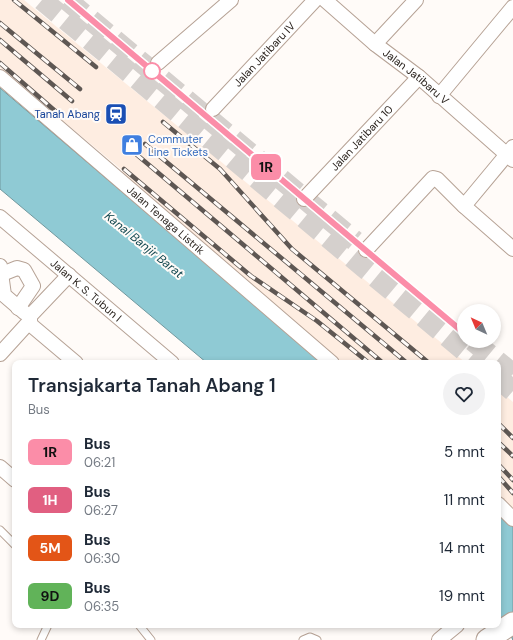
<!DOCTYPE html>
<html lang="id">
<style>
body{margin:0;font-family:"DM Sans",sans-serif;background:#f2f2f3;color:#1f2937;height:100vh;display:flex;flex-direction:column;font-size:15px;white-space:nowrap}
*{box-sizing:border-box;margin:0}
p{font-size:13px;color:#747a83}
.icon{flex:none;width:22px;height:22px;fill:none;stroke:currentColor;stroke-width:2;stroke-linecap:round;stroke-linejoin:round}
.map{position:relative;flex:1;overflow:hidden}
.sheet{position:absolute;left:12px;top:360px;width:489px;height:268px;display:flex;flex-direction:column;background:#fff;border-radius:8px;box-shadow:0 2px 6px #0003}
.sheet>*{flex:none}
.badge{padding:0 8px;border-radius:6px;font-size:14px;line-height:26px}
.needle{width:26px;rotate:316deg}
.controls{position:absolute;left:457px;top:304px;display:grid;gap:8px}
.controls a{display:grid;place-items:center;width:44px;height:44px;border-radius:50%;background:#fff;box-shadow:0 2px 6px #0003;font-size:20px}
.map>.badge{position:absolute;translate:-50% -50%;box-shadow:0 0 0 2px #fff}
.round{display:grid;place-items:center;flex:none;width:42px;height:42px;border-radius:21px;background:#f2f2f3}
.head{display:flex;align-items:center;justify-content:space-between;height:68px;padding:0 16px}
h1{font-size:19px;font-weight:600;line-height:30px}
ul{padding:0;list-style:none}
li{display:flex;align-items:center;gap:12px;height:48px;padding:0 16px}
li div{flex:1}
li b{display:block;font-size:15px}
li em{font-style:normal}
li .badge{min-width:44px;font-weight:700;text-align:center}
.map>svg:first-child{display:block}
</style>
<div class="map">
<svg width="513" height="640" viewBox="0 0 513 640">
<rect width="100%" height="100%" fill="#fffbf8"/>
<!-- built -->
<path fill="#feede1" d="M0 0H24L466 363H322L114 181 123 171 0 68Z
M498 389 513 402V530L498 517Z"/>
<!-- water -->
<path fill="#8fcad4" stroke="#71989e" d="M0 88 323 363H207L0 189Z
M498 512 513 525V640L498 614Z"/>
<g fill="none" stroke-linecap="round" stroke-linejoin="round">
<!-- primary-tunnel -->
<path stroke="#d5d0cd" stroke-width="21" stroke-dasharray="21 10" stroke-linecap="butt" d="M42 0 479 363
M67 0 355 241
M473 341 513 374
M498 378 513 391"/>
<!-- lane casing -->
<g stroke="#b6a295" stroke-width="9">
<path id="lane" d="M0 530 15 545
M139 625 151 640
M41 640 48 625
M303 640 310 637 317 640"/>
</g>
<!-- street casing -->
<g stroke="#b6a295" stroke-width="16">
<g id="street">
<path id="s1" d="M325 0 375 44 419 77 513 160"/>
<path d="M375 44 416 0"/>
<path d="M158 63 231 0"/>
<path id="s2" d="M0 77 332 363"/>
<path d="M439 96 513 7"/>
<path id="s3" d="M213 109 315 0"/>
<path id="s4" d="M304 199 419 77"/>
<path d="M464 206 513 249"/>
<path id="s5" d="M0 217 172 363"/>
<path d="M366 250 433 178 437 179 464 206 513 147"/>
<path d="M0 266 4 295 25 313"/>
<path d="M2 274 17 268 24 270 33 286 18 308"/>
<path d="M30 321 31 325 76 363"/>
<path d="M0 354 30 321V316L69 275"/>
<path d="M0 467 15 480"/>
<path d="M498 504 513 519"/>
<path d="M439 640 457 625"/>
</g>
</g>
<!-- primary casing -->
<g stroke="#b6a295" stroke-width="23">
<path id="primary" d="M487 640 513 623"/>
</g>
<!-- lane -->
<use href="#lane" stroke="#fff" stroke-width="7"/>
<!-- street -->
<use href="#street" stroke="#fff" stroke-width="14"/>
<!-- primary -->
<use href="#primary" stroke="#fff" stroke-width="21"/>
<!-- rail casing -->
<g stroke="#5e5753" stroke-width="4.5">
<path id="rail" d="M14 0 96 67
M0 23 80 89
M0 40 72 101
M0 63 61 116
M163 122 220 169 292 249 429 363
M145 144 407 363
M136 154 383 363
M124 169 251 276 317 321 369 363
M498 423 513 438
M498 442 513 456
M498 464 513 480
M498 476 513 493"/>
</g>
<!-- rail -->
<use href="#rail" stroke="#fffbf8" stroke-width="3" stroke-dasharray="9" stroke-linecap="butt"/>
</g>
<g fill="none" stroke-linecap="round" stroke-linejoin="round">
<!-- line casing -->
<g stroke="#fff" stroke-width="9">
<path id="line" d="M68 0 464 333"/>
</g>
<!-- line -->
<use href="#line" stroke="#fb8da8" stroke-width="6"/>
</g>
<!-- icons -->
<defs>
<g id="station-square" transform="scale(1.15)"><rect x="-9" y="-9" width="18" height="18" rx="4" fill="#1a4fb4" stroke="#fffbf8"/><path d="M-3-6H3Q5-6 5-4V2Q5 4 3 4L4.5 6H3L1.5 4h-3L-3 6H-4.5L-3 4Q-5 4-5 2V-4Q-5-6-3-6ZM-3.5-4v3h7v-3ZM-3.5 1v1.5H-2V1ZM2 1v1.5H3.5V1Z" fill="#fff"/></g>
<g id="shop-square" transform="scale(1.15)"><rect x="-9" y="-9" width="18" height="18" rx="4" fill="#3f7fe0" stroke="#fffbf8"/><path d="M-5-2.5h2.3a2.7 3.5 0 0 1 5.4 0H5L5.5 6h-11ZM-1.5-2.5h3a1.5 2.3 0 0 0-3 0Z" fill="#fff"/></g>
</defs>
<g fill-rule="evenodd">
<use href="#station-square" x="116" y="114"/>
<use href="#shop-square" x="132" y="145"/>
</g>
<!-- markers -->
<circle fill="#fff" stroke="#fb8da8" stroke-width="2" cx="152" cy="71" r="8"/>
<g text-anchor="middle" dominant-baseline="central" stroke-width="4" stroke-linejoin="round" paint-order="stroke">
<!-- street labels -->
<g font-size="11" fill="#2b241f" stroke="#fffbf8">
<text stroke="none"><textPath href="#s3" startOffset="75">Jalan Jatibaru IV</textPath></text>
<text stroke="none"><textPath href="#s1" startOffset="119">Jalan Jatibaru V</textPath></text>
<text stroke="none"><textPath href="#s4" startOffset="84">Jalan Jatibaru 10</textPath></text>
<text stroke="none"><textPath href="#s2" startOffset="219">Jalan Tenaga Listrik</textPath></text>
<text stroke="none"><textPath href="#s5" startOffset="113">Jalan K. S. Tubun I</textPath></text>
</g>
<!-- transit labels -->
<g font-size="11" fill="#164399" stroke="#fffbf8" text-anchor="end">
<text x="100" y="114">Tanah Abang</text>
</g>
<!-- shop labels -->
<g font-size="11" fill="#366cbe" stroke="#fffbf8" text-anchor="start">
<text x="148" y="139">Commuter<tspan x="148" dy="13">Line Tickets</tspan></text>
</g>
<!-- water labels -->
<g font-size="12" font-style="italic" fill="#134850" stroke="#fffbf8">
<text transform="translate(144 245) rotate(39)">Kanal Banjir Barat</text>
</g>
</g>
</svg>
<div class="controls">
<a><svg class="needle" viewBox="-14 -14 28 28"><path d="M0-13l5 13h-10z" fill="#e53935"/><path d="M0 13l5-13h-10z" fill="#747a83"/></svg></a>
</div>
<b class="badge" style="left:266px;top:167px;background:#fb8da8;color:#111">1R</b>
<section class="sheet">
<div class="head"><div><h1>Transjakarta Tanah Abang 1</h1><p>Bus</p></div><a class="round"><svg class="icon" aria-label="heart" viewBox="0 0 24 24"><path d="M12 20l-8-8c-3-5 5-10 8-4 3-6 11-1 8 4z"/></svg></a></div>
<ul>
<li><span class="badge" style="background:#fb8da8;color:#111">1R</span><div><b>Bus</b><p>06:21</p></div><em>5 mnt</em></li>
<li><span class="badge" style="background:#e15f81;color:#fff">1H</span><div><b>Bus</b><p>06:27</p></div><em>11 mnt</em></li>
<li><span class="badge" style="background:#e35517;color:#fff">5M</span><div><b>Bus</b><p>06:30</p></div><em>14 mnt</em></li>
<li><span class="badge" style="background:#61b359;color:#111">9D</span><div><b>Bus</b><p>06:35</p></div><em>19 mnt</em></li>
</ul>
</section>
</div>
